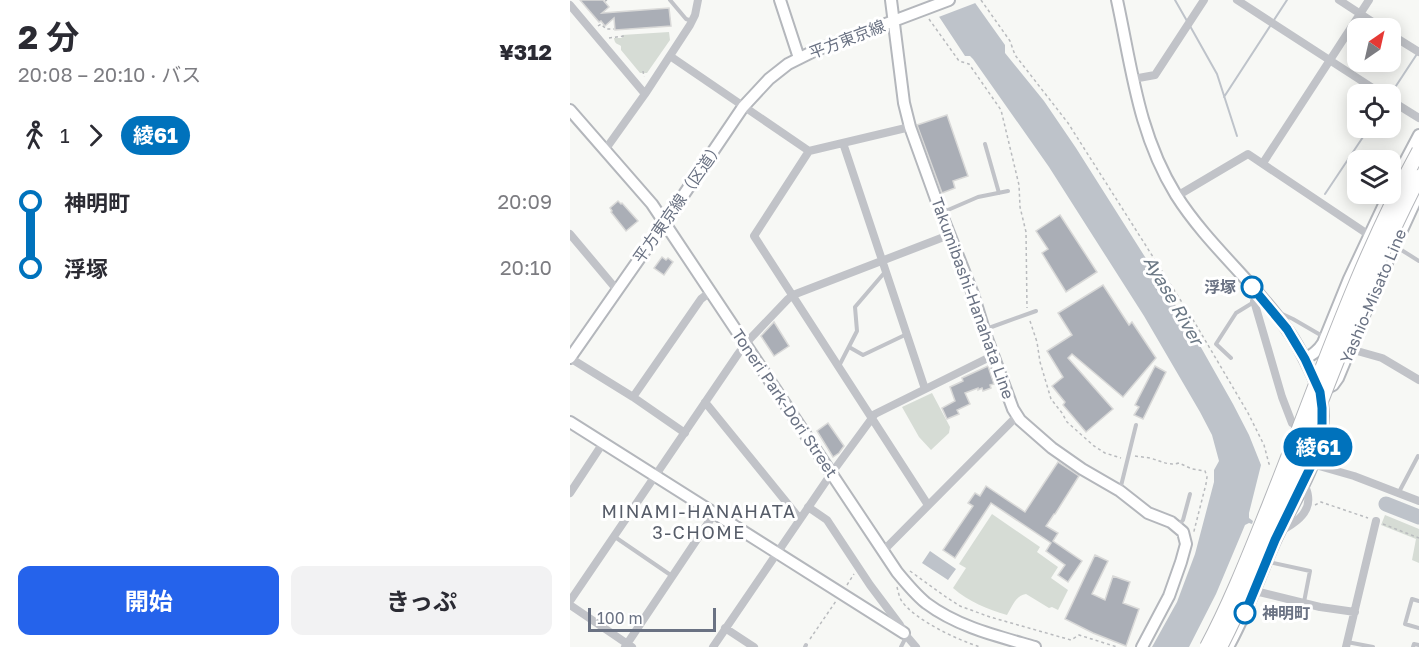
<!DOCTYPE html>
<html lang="ja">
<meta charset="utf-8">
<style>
body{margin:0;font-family:"Golos Text","Noto Sans JP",sans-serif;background:#f2f2f3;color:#2b2b33;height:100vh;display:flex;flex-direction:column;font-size:22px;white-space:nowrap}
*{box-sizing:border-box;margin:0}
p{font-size:20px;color:#7c7c81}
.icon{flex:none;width:33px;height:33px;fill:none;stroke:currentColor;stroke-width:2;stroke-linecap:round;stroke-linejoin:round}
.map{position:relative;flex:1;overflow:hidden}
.details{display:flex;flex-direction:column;background:#fff;width:570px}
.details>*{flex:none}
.badge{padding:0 12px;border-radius:20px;font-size:21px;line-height:39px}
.needle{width:39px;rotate:34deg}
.tools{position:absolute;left:777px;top:18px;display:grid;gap:12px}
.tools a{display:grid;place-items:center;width:54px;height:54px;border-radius:12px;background:#fff;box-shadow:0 3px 15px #0003;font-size:30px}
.scale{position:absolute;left:18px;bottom:15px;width:128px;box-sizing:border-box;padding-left:6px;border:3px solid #6a7283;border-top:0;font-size:16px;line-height:21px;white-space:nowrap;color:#6a7283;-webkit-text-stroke:4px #fff;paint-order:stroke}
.map>.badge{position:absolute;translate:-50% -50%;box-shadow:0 0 0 3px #fff}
.legs{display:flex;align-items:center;gap:9px;height:66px;padding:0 18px;font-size:20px}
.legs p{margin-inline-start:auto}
.summary{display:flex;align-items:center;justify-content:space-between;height:102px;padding:0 18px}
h1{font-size:33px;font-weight:700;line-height:45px}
.button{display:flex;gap:12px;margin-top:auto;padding:12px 18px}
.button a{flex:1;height:69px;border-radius:12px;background:#2563eb;color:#fff;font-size:24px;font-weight:700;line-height:69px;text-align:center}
.button a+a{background:#f2f2f3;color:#2b2b33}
ul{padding:0 18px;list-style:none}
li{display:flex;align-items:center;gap:21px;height:66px;font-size:22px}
li i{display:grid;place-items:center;width:9px;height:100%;margin:0 8px;background:currentColor}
li i::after{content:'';width:15px;height:15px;margin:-8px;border:4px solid;border-radius:50%;background:#fff}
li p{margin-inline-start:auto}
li:first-child i{background:linear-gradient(#0000 50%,currentColor 0)}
li:last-child i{background:linear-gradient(currentColor 50%,#0000 0)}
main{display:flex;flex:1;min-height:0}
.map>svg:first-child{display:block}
</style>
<main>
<section class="details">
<div class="summary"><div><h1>2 分</h1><p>20:08 – 20:10 · バス</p></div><b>¥312</b></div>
<div class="legs"><svg class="icon" aria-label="walk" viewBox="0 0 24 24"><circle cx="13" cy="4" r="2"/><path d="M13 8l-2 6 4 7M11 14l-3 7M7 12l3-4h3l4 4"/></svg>1<svg class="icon" aria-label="forward" viewBox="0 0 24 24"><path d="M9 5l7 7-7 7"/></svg><b class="badge" style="background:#0072bc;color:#fff">綾61</b></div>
<ul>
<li><i style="color:#0072bc"></i><b>神明町</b><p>20:09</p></li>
<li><i style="color:#0072bc"></i><b>浮塚</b><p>20:10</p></li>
</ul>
<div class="button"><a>開始</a><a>きっぷ</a></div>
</section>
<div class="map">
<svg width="849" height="647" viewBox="0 0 849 647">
<rect width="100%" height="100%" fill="#f7f8f5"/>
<!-- green -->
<path fill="#d6dcd5" d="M99 32 100 40 77 73H70L51 50V46C47 43 45 45 44 38H52V35Z
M362 393 380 427 379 433 361 450 349 437 332 407Z
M422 514 470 547 467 552 488 567 481 578 498 590 488 610 482 607 479 608 456 594C446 595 442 607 437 615 417 609 399 602 383 588L396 568 389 564Z
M815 515 849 529V563L842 560 846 539 811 525Z"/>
<!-- water -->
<path fill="#bec3ca" d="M358 0H403L435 45V53L474 101 506 148 620 328 663 404 679 435 691 465 679 513V518L683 521 682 524 679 523 675 525 646 594 619 647H582L607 602 625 554 644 482V470L649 461 642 435 630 412 574 316 479 167 403 59 400 56H395Z
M360 551 386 569 378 580 352 563Z"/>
<!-- pier -->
<path fill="#f7f8f5" d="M355 0H407L408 2 366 18Z"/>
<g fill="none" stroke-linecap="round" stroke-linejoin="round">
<!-- stream -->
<path stroke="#bec3ca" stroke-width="2" d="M605 0 617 21
M620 26 647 74 667 136
M820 95 847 54
M654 97 717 0
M755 194 799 128"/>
<!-- river -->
<path stroke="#bec3ca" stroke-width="15" d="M816 504 849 517"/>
</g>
<!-- building -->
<path fill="#aaaeb6" stroke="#d9d9d8" stroke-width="1.5" d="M10 0H33L39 7 32 13 99 8 101 26 45 30 44 18 35 26 31 21 29 22Z
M377 115 398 176 383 181 385 188 372 193 347 125Z
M48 201 51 204 52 203 68 221 56 231 41 212 42 211 40 208Z
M490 215 527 272 496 292 472 253 478 249 466 231Z
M92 257 96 260 98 258 103 262 94 275 84 268Z
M533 285 559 325 562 322 586 358 553 397 502 354 498 358 543 409 516 432 493 405 495 402 482 386 493 377 477 351 502 335 488 313Z
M204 322 219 346 204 356 191 336Z
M418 366 424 384 420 385 421 388 413 391 412 388 408 390V388L395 393 400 404 387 410 389 414 377 419 372 408 385 401 380 387 393 381 392 378Z
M585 366 596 372 573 419 564 415 569 407 565 405Z
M258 423 274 446 269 453 263 457 247 431Z
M488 462 509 476 485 514H484L476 526 488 533 483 541 512 561 498 582 488 575 495 565 476 551 481 543 421 503 385 558 373 550 403 506 398 503 405 493 410 496 416 486 455 512Z
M525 555 538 561 522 594 535 600 543 576 560 582 553 603 569 609 556 646 523 633 495 619Z"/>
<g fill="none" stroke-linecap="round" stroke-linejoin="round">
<!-- secondary casing -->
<g stroke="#b4b7bc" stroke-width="14">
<path id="secondary" d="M210 0 229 58
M321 0 334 103 340 127 371 213 403 294 416 336 443 409 450 420 482 448 512 469 550 491 578 513 601 522 613 532 616 544 611 562 599 596 572 647
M547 0C562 69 568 133 606 195 637 244 683 281 716 328 730 347 739 367 748 388
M0 110 82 204 327 572C336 583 345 594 356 603 388 627 427 636 465 647
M820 190 849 135
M0 358 104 209 173 107 199 79 218 64 244 51 379 0
M735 359C743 354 748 351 753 343L779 279 819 194
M753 390 763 385 768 378 804 291 849 193
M0 422 334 633
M658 647C677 613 689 577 705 541 724 499 759 453 752 403"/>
</g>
<!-- path -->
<path stroke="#b9bbbe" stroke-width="1.5" stroke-dasharray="3 3" stroke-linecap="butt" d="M411 0 440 41 445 55 498 123 625 323 678 413 694 445 699 464H702
M35 1 37 0
M359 19 389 61 399 64 431 110 449 185 450 207 456 232 457 308
M28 26 31 24 36 29H44
M39 38 54 36
M73 71 74 77
M460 321 467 342 470 362 481 399 492 413 497 422 524 446 535 453 551 458
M565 456C570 457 575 457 580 458 591 461 598 466 609 463L622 469 635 471 637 477 636 484 624 531H622
M745 505 751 502 798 518
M813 524 849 538
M340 571 376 597 390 606 420 617 501 640 509 635 547 647
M277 585 284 574
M327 587C328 591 329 596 331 600 344 620 388 640 410 647
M240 639 266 601"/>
<!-- lane -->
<path stroke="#c1c3c8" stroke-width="4" d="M100 0 116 19 122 21
M415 144 429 193
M371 213 408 197 438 191
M825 246 849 261
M708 312 723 319 754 337
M416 329 466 311
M279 347 293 355 337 334
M661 358 646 344 666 313 684 302
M269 366 287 331 285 307 315 272
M550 490 566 425
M829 492 848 456
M608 526 613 520 620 494
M45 537 102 576
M699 562 740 571 734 602
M849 601 842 599 835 624 849 628
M777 642 803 647
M235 647 236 645
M331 647 336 637
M843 647 844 644 849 645"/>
<!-- street -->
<path stroke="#c1c3c8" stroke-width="8" d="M667 0 812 94
M769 0 812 28
M0 5 75 94
M820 34 849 52
M100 56 239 151
M563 79 585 75 634 0
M820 100 849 118
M340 127 239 151 184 236 358 505
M273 143 355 389
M35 150 75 94 120 25 125 15 128 0
M693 163 799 0
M607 196 678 154 799 235
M0 234 47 290
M689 295 684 301 712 397 722 423 732 427
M780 349 812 358 849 380
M0 358 63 397 115 433
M63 397 131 299 140 292
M135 402 230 519
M742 464 784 476 849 501
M0 493 33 443
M238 507 257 520 300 585 330 625 334 633 346 647
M709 532C722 525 741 514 738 496 738 492 735 487 734 482
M313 551 447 416
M685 591 750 607 785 612
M0 601 168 354 176 343 218 299 223 295 379 235
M0 605 62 647
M155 628 184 647
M55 647 144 514
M143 647 261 474 305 414 424 355
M776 647 806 521"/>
<!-- secondary -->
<use href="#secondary" stroke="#fff" stroke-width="10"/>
<!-- highway-bridge casing -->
<g stroke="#b4b6ba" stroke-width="16" stroke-linecap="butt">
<path id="highway-bridge" d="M637 647C661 602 680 553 699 506 747 386 787 264 849 151
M650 647C676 597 695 544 716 492 757 385 797 278 849 177"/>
</g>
<!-- highway-bridge -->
<use href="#highway-bridge" stroke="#fff" stroke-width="14"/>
</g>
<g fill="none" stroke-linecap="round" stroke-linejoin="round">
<!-- line-1 casing -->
<g stroke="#fff" stroke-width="14">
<path id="line-1" d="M675 613 705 540 742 464 747 449 752 424V408L750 392 735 359 717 329 682 287"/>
</g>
<!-- line-1 -->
<use href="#line-1" stroke="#0072bc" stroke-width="9"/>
</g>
<!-- markers -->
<g fill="#fff" stroke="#0072bc" stroke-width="3">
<circle cx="682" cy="287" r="10"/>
<circle cx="675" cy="613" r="10"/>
</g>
<g text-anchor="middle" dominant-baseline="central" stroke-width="6" stroke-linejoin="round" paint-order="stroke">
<!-- street labels -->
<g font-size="16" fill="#6a7283" stroke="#fff">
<text transform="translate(277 39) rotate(-21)">平方東京線</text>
<text transform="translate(108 202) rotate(-55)">平方東京線（区道）</text>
<text transform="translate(803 296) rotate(-67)">Yashio-Misato Line</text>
<text transform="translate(403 298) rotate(70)">Takumibashi-Hanahata Line</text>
<text transform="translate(215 403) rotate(56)">Toneri Park-Dori Street</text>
</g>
<!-- stop labels -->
<g font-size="16" font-weight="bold" fill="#6a7283" stroke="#fff" text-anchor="end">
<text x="666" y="287">浮塚</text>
<text x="692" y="613" text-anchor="start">神明町</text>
</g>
<!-- water labels -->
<g font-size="18" font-style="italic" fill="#6b7885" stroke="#fff">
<text transform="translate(604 300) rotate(60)">Ayase River</text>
</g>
<!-- neighbourhood labels -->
<g font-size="18" letter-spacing="1.5" fill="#575d69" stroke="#fff">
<text x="129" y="511">MINAMI-HANAHATA<tspan x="129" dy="21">3-CHOME</tspan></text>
</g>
</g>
</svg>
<div class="tools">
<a><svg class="needle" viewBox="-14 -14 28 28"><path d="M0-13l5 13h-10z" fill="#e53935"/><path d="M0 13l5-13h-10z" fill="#7c7c81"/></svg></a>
<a><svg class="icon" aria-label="locate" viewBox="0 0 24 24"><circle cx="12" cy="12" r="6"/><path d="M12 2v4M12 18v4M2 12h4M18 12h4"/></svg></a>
<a><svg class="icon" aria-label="layers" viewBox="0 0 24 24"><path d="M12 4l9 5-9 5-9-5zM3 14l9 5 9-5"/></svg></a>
</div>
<div class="scale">100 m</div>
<b class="badge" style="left:748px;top:447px;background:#0072bc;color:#fff">綾61</b>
</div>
</main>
